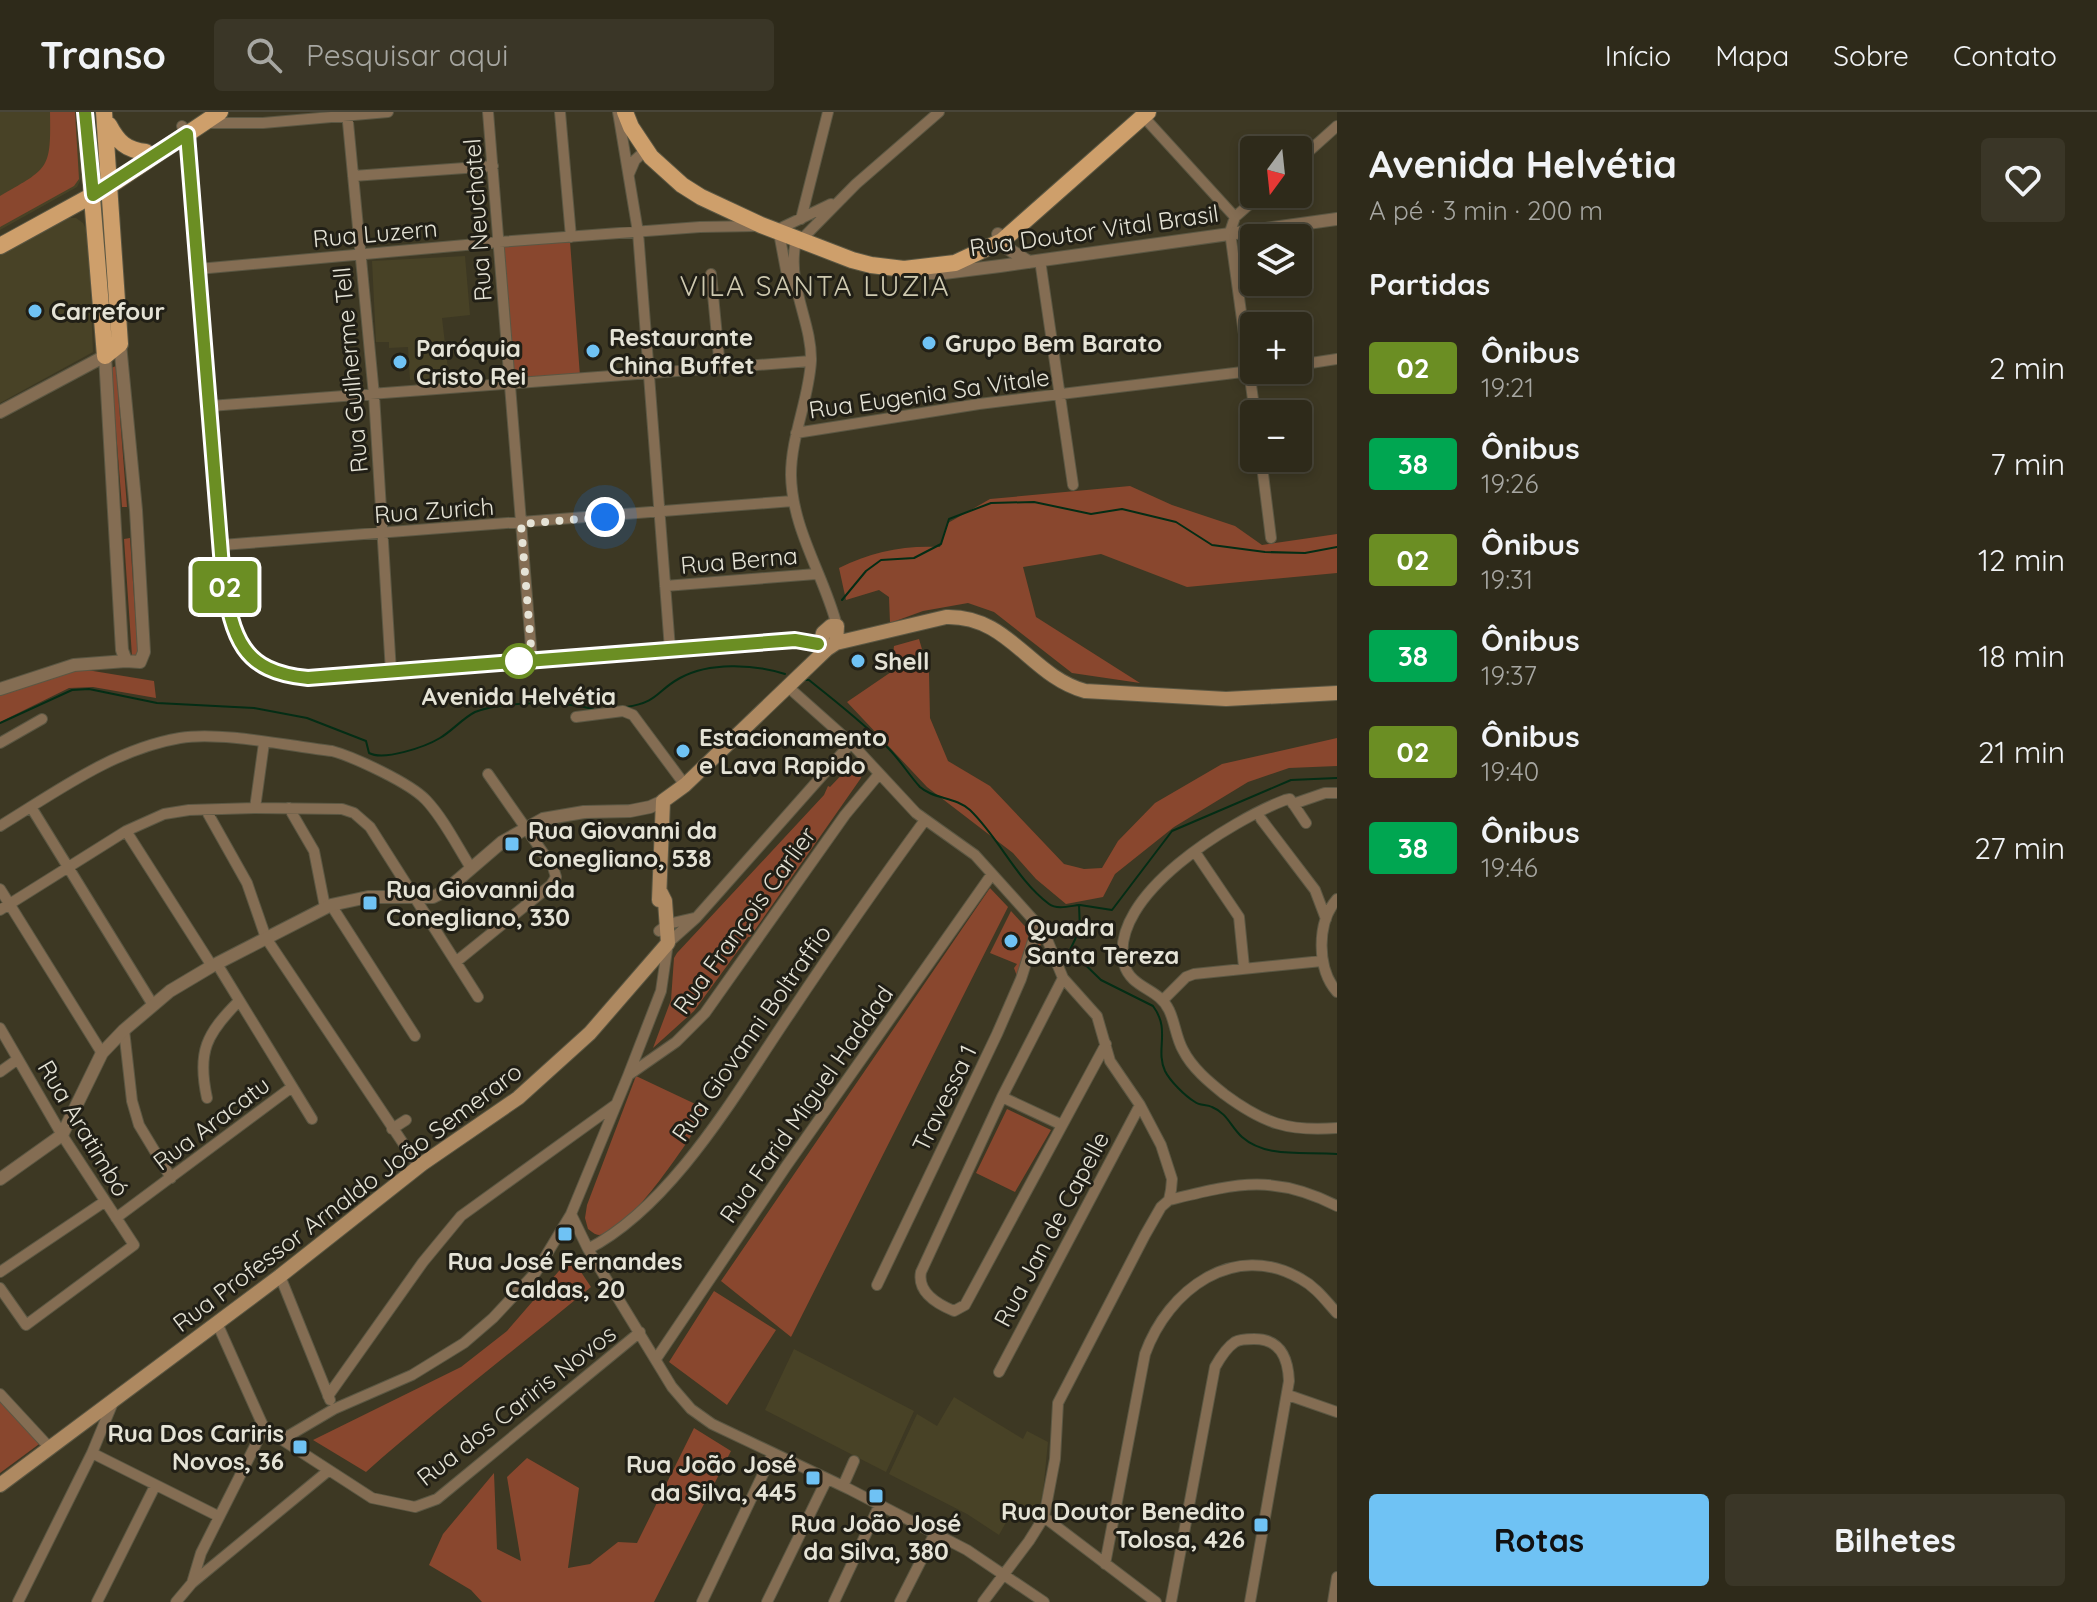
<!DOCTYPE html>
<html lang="pt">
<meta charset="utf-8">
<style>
body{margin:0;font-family:Quicksand,sans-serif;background:#3a3627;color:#f1f3f6;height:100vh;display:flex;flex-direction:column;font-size:30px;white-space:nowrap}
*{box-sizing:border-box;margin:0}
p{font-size:26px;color:#a7a7a2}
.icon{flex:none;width:44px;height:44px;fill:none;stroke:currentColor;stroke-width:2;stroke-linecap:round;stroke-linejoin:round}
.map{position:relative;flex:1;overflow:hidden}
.drawer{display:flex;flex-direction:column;background:#2e2a1a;width:760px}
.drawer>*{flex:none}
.badge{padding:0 16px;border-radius:6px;font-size:28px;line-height:52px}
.needle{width:52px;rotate:195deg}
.fabs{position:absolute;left:1240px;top:24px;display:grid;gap:16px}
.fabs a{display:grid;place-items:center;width:72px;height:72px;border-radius:8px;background:#2e2a1a;box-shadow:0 4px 12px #0003,0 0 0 2px #494639;font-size:40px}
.you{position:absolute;width:40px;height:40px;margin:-20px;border:6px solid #fff;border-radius:50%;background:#1a73e8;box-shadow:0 0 0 12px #1a73e833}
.map>.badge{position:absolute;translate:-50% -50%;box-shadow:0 0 0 4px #fff}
h2{padding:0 32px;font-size:30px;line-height:72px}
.round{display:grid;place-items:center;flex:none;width:84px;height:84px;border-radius:8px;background:#3a3627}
.head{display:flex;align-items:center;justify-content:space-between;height:136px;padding:0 32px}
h1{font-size:38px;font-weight:800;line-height:60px}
.action{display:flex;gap:16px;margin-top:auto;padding:16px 32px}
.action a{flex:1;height:92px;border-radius:8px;background:#6fc2f4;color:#111;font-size:32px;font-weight:800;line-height:92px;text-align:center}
.action a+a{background:#3a3627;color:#f1f3f6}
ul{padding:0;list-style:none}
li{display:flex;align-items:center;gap:24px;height:96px;padding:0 32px}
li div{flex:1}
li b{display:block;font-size:30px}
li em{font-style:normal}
li .badge{min-width:88px;font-weight:700;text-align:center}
header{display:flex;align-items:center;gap:48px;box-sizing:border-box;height:112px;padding:0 40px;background:#2e2a1a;border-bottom:2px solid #494639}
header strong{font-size:38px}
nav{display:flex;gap:44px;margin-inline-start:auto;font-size:28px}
.search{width:560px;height:72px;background:#3a3627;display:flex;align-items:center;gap:20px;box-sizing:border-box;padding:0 28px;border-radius:8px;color:#a7a7a2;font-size:30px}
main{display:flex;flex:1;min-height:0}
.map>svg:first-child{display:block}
</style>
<header>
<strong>Transo</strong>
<div class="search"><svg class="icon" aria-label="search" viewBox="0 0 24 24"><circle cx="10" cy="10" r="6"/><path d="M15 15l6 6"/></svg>Pesquisar aqui</div>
<nav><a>Início</a><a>Mapa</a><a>Sobre</a><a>Contato</a></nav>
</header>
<main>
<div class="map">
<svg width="1337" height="1490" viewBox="0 0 1337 1490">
<rect width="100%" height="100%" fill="#3d3823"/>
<!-- built -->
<path fill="#484226" d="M0 0H78L83 63 77 75 0 118Z
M69 106H76L83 111 88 121 93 240 0 291V143Z
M465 144 470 203 442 206 449 266 410 268 408 235 389 236V230H376L372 149Z
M794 1237 914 1299 886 1360 765 1298Z
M954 1285 1023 1327 1027 1319 1048 1330 1043 1380 1036 1406 1015 1394 999 1423 967 1402 889 1362 917 1302 937 1314Z"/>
<!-- green -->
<path fill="#89472e" d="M50 0H75L79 67 74 74 0 115V84C49 56 51 58 50 0Z
M570 129 580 264 512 268 502 134Z
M116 254 127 395H122L111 256Z
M1130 374 1172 393 1235 414 1262 433 1337 422V461L1187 475 1101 442 1023 455 1036 505 1140 571 1072 561 994 500 968 491 923 499 890 511 889 485 879 478 846 488 839 456C871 440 904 433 940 435L948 411 990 387Z
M130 426 138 544H132L124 427Z
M919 527 929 561 930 606 948 649 990 674 1064 752 1084 757 1102 756 1118 729 1155 691 1222 652 1337 626V654L1289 656 1248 670 1174 715 1115 762 1103 785 1066 792 1036 767 1013 741 927 675 847 590 891 560 894 534Z
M81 557 154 569 156 586 93 575 69 576 0 610V582Z
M859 654 858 656 862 660 861 666 750 825H748L694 899 653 936 671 888 674 846 677 841 824 683 828 674 830 675 849 655Z
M990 776 1008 795 791 1225 721 1169Z
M1011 799 1041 832 1024 865 1018 867 1014 856 1017 852 990 841Z
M636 964 708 998C692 1023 630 1121 599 1123 595 1123 591 1119 588 1117L585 1106 587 1093Z
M1007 997 1051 1018 1015 1080 976 1061Z
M571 1145 591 1175C516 1237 438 1296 366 1360L313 1328 461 1255 507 1219Z
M714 1179 776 1218 727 1293 669 1250Z
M0 1279 46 1327 0 1361Z
M694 1316 731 1339 654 1490H482L471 1478 429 1453 443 1422 494 1361 497 1437 521 1449 507 1365 527 1346 579 1376 568 1456 590 1452 618 1430 637 1431Z"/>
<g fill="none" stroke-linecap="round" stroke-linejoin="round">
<!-- stream -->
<path stroke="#042d15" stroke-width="2" d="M842 488 866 459 881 448 914 446 941 432 949 407 991 391 1034 390 1091 402 1122 397 1176 410 1212 433 1265 440 1305 441 1337 435
M805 568H809C836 590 865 612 889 637 900 648 909 663 920 675 933 687 956 685 970 698 1000 727 1016 767 1049 792 1057 798 1070 794 1079 793L1080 817 1070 838 1101 868 1153 894C1171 918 1155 937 1165 959 1170 969 1185 984 1195 990 1200 994 1207 992 1212 995 1227 1001 1231 1015 1242 1025 1267 1047 1306 1039 1337 1042
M626 595C659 590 656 579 680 566 709 550 754 552 785 562
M0 611 72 578 89 577 157 591 254 596 307 606 366 629 369 641C384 649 425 635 440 626 452 619 463 606 475 600 503 589 564 589 593 597
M1080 793 1112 798 1172 719 1291 668 1337 666"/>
<!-- minor casing -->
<g stroke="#5b5743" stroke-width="12">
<path id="minor" d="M347 0 374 283 391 560
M488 0 532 547
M560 0 571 125
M618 0 638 120 670 537
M1141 2 1235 105
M206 11H263L388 0
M182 14 187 22 190 57 223 467C234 525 241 561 308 566L795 528 818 532
M1298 49 1337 14
M629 62 635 48 646 38
M353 64 493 54
M801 107 828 0
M1040 148 1073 373
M198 157 499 130 700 115 758 114
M711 162 720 256
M794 174 786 158 779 121 783 115 831 92
M1298 253 1337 247
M210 294 811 249
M1255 302 1230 120 1235 105 1261 82
M796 321 979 292 1259 258
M1261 346 1271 426
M222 433 793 389
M665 474 816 462
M837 514C824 463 792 418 791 363 791 324 809 287 811 249 812 211 788 176 795 134L856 72 939 0
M787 574 851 631 916 701 975 743 1038 813 1046 825 1063 866 1097 904 1110 949 1140 993 1161 1033 1172 1067 1171 1078 1169 1088 1161 1095 1145 1123 1058 1291 1055 1347 1044 1405 1029 1429 983 1490
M576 605 623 599 633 603 685 673
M0 631 42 607
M1293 692 1325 681H1337
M31 695 153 893
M255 696 264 631
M289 696 314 739 325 795
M206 698 247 771 266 826 419 1055
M1261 707 1315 778 1326 807
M1306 711 1290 687 1285 688C1233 708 1107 783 1124 852 1131 877 1159 876 1169 898 1175 910 1176 926 1183 938 1192 956 1209 970 1224 982 1263 1011 1288 1020 1337 1016
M0 714C56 680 114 637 180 626 219 619 290 634 332 639 354 645 410 671 426 688 444 707 457 734 471 756
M126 719 212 854
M1195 740 1239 805 1244 855
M0 777 102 941
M1337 787C1316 811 1317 857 1337 880
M331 793 415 924
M0 798 126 719 164 702 189 698 255 696 342 697 354 701 370 715 478 885
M659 819 668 812 694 806
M457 849 551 773 556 765 553 755 488 662
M217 852 312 1007
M1063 866 1002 985 921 1160C917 1180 937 1192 954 1199L965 1193 1106 932
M1164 887 1186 865 1194 862 1322 849
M0 916 62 1023 134 1133 26 1213 0 1176
M124 918 132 989 139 1013 171 1066
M0 960 18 947
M630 962 676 930 705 901 845 703 879 662
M1002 985 1062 1013
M207 986C197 940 206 922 239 889
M392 1017 406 1008
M1169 1088C1235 1072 1273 1061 1337 1094
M571 1102 588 1137 672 1275 691 1297 712 1312 849 1377 967 1438 1044 1490
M116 1106 292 975
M588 1137C673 1093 736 981 789 903 833 837 878 772 925 708
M0 1160 104 1090
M280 1164 330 1288
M877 1173 997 922 1021 867 1038 813
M217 1211 264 1316 372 1386 415 1395 437 1387 640 1220
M656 1247 787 1053 992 762
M999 1260 1140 993
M0 1282 49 1335
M1288 1283 1337 1300
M328 1284 423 1150 461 1104 615 993
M283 1327 334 1297 412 1263 464 1231 493 1206 536 1160 571 1102 628 964 661 879 668 831 696 806 851 631
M92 1341 218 1404
M843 1374 854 1349
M1044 1405 1156 1490
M1105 1452 1145 1242C1168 1178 1234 1128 1301 1167 1316 1175 1326 1189 1337 1201
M192 1471 201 1441 264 1316
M18 1490 92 1341 114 1288
M97 1490 155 1374
M176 1490 192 1471 328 1359
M702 1490 773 1341
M767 1490 827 1367
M834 1490 880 1392
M900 1490 935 1421
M1171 1490 1215 1255C1220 1246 1226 1236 1235 1230 1240 1227 1247 1227 1254 1227 1280 1227 1288 1245 1289 1269L1250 1490
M1333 1490 1337 1465"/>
</g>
<!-- tertiary casing -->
<g stroke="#5b5743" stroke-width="14">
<path id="tertiary" d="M998 122 1007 136 1029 150
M920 161H944L1000 154 1337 107
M0 300 105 244 122 538 126 549 140 550 144 540 136 398 120 232
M0 577 74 553 126 549
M0 1067 62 1023 102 941 124 918 170 879 212 854 331 793 368 785H433L445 779 502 730 543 707 584 700 630 699 650 695 663 689"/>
</g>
<!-- secondary casing -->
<g stroke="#5b5743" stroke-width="16">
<path id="secondary" d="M831 514H837L836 531 827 537 820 535 823 521Z
M836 531 946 505C1009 503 1030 564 1085 579L1226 587 1337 581
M659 788 663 689 685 673 827 537
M0 1373 280 1164 422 1052 518 986 590 921 668 831 665 789 661 781"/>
</g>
<!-- primary casing -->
<g stroke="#5b5743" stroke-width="18">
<path id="primary" d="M85 0 105 244
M104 0 120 232 105 244
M625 0 631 15 651 45 682 73 701 85 761 113 852 148 871 153 904 157 955 151 1002 129 1148 0
M109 13C118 30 126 38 146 40
M0 134 111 73 220 0"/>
</g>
<!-- minor -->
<use href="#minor" stroke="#846d53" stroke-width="10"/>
<!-- tertiary -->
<use href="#tertiary" stroke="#846d53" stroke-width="12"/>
<!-- secondary -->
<use href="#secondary" stroke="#ae8961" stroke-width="14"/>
<!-- primary -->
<use href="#primary" stroke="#ce9f6b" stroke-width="16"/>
</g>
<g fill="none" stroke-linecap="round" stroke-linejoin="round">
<!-- line casing -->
<g stroke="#fff" stroke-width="18">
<path id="line" d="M85 0 93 83 187 22 223 467C233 525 241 560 308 566L795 528 818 532"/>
</g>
<!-- line -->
<use href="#line" stroke="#6b8e23" stroke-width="12"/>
<!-- walk -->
<path stroke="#e5e3d6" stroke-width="8" stroke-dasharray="0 14.4" d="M519 549 532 547 521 412 605 405"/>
</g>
<!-- markers -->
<g fill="#6fc2f4" stroke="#211f16" stroke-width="3">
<circle cx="35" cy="199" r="8"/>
<circle cx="929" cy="231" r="8"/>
<circle cx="593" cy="239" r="8"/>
<circle cx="400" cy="250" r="8"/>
<circle cx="858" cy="549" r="8"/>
<circle cx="683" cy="639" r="8"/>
<rect x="504" y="724" width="16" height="16" rx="4"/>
<rect x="362" y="783" width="16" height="16" rx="4"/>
<circle cx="1011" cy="829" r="8"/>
<rect x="557" y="1114" width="16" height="16" rx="4"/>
<rect x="292" y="1327" width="16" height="16" rx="4"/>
<rect x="805" y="1358" width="16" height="16" rx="4"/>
<rect x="868" y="1376" width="16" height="16" rx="4"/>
<rect x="1253" y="1405" width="16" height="16" rx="4"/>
</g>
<circle fill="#fff" stroke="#6b8e23" stroke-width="4" cx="519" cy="549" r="16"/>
<g text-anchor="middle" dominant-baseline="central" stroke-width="6" stroke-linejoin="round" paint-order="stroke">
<!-- street labels -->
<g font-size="24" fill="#e5e3d6" stroke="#211f16">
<text transform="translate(477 108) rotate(-94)">Rua Neuchatel</text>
<text transform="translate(1094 118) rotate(-8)">Rua Doutor Vital Brasil</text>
<text transform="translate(375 121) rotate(-5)">Rua Luzern</text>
<text transform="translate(350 258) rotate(-95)">Rua Guilherme Tell</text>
<text transform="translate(929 281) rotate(-8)">Rua Eugenia Sa Vitale</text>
<text transform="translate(434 398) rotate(-4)">Rua Zurich</text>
<text transform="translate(739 448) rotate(-5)">Rua Berna</text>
<text transform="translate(744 808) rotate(-54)">Rua François Carlier</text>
<text transform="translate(751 921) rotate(-55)">Rua Giovanni Boltraffio</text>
<text transform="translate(944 986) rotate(-64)">Travessa 1</text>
<text transform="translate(806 992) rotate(-55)">Rua Farid Miguel Haddad</text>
<text transform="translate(211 1011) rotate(-37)">Rua Aracatu</text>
<text transform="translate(84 1016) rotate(59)">Rua Aratimbó</text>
<text transform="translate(347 1085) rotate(-37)">Rua Professor Arnaldo João Semeraro</text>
<text transform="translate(1051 1117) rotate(-62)">Rua Jan de Capelle</text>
<text transform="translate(516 1293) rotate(-38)">Rua dos Cariris Novos</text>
</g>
<!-- poi labels -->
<g font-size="24" font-weight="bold" fill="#e5e3d6" stroke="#211f16" text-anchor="start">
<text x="51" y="199">Carrefour</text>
<text x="609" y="225">Restaurante<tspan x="609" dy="28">China Buffet</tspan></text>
<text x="945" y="231">Grupo Bem Barato</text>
<text x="416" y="236">Paróquia<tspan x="416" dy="28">Cristo Rei</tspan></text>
<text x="874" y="549">Shell</text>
<text x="699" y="625">Estacionamento<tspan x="699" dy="28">e Lava Rapido</tspan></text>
<text x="528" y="718">Rua Giovanni da<tspan x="528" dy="28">Conegliano, 538</tspan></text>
<text x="386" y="777">Rua Giovanni da<tspan x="386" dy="28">Conegliano, 330</tspan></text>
<text x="1027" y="815">Quadra<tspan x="1027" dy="28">Santa Tereza</tspan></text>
<text x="565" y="1149" text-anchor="middle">Rua José Fernandes<tspan x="565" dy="28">Caldas, 20</tspan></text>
<text x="284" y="1321" text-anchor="end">Rua Dos Cariris<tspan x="284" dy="28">Novos, 36</tspan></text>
<text x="797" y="1352" text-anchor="end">Rua João José<tspan x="797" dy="28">da Silva, 445</tspan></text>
<text x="1245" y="1399" text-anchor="end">Rua Doutor Benedito<tspan x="1245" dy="28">Tolosa, 426</tspan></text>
<text x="876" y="1411" text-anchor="middle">Rua João José<tspan x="876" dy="28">da Silva, 380</tspan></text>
</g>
<!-- stop labels -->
<g font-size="24" font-weight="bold" fill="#e5e3d6" stroke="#211f16">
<text x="519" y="584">Avenida Helvétia</text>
</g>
<!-- quarter labels -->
<g font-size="28" letter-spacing="2" fill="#cec9b0" stroke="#211f16">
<text x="815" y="173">VILA SANTA LUZIA</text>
</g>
</g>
</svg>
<div class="fabs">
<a><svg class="needle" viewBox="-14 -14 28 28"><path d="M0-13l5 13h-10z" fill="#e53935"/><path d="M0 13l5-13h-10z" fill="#a7a7a2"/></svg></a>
<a><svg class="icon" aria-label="layers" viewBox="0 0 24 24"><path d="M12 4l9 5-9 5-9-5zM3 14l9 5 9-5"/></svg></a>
<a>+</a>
<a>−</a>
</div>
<div class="you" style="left:605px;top:405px"></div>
<b class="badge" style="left:225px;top:475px;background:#6b8e23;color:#fff">02</b>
</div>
<section class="drawer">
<div class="head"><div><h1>Avenida Helvétia</h1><p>A pé · 3 min · 200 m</p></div><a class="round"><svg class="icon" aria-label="heart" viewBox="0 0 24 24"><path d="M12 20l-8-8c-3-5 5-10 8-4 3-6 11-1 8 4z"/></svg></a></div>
<h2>Partidas</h2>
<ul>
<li><span class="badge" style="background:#6b8e23;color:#fff">02</span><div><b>Ônibus</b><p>19:21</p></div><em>2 min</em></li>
<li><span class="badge" style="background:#00a651;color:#fff">38</span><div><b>Ônibus</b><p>19:26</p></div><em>7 min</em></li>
<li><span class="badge" style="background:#6b8e23;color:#fff">02</span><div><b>Ônibus</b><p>19:31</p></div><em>12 min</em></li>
<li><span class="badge" style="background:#00a651;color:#fff">38</span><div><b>Ônibus</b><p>19:37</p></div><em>18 min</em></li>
<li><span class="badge" style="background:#6b8e23;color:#fff">02</span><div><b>Ônibus</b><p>19:40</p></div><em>21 min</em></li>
<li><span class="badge" style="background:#00a651;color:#fff">38</span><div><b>Ônibus</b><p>19:46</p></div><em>27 min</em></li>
</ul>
<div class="action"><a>Rotas</a><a>Bilhetes</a></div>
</section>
</main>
